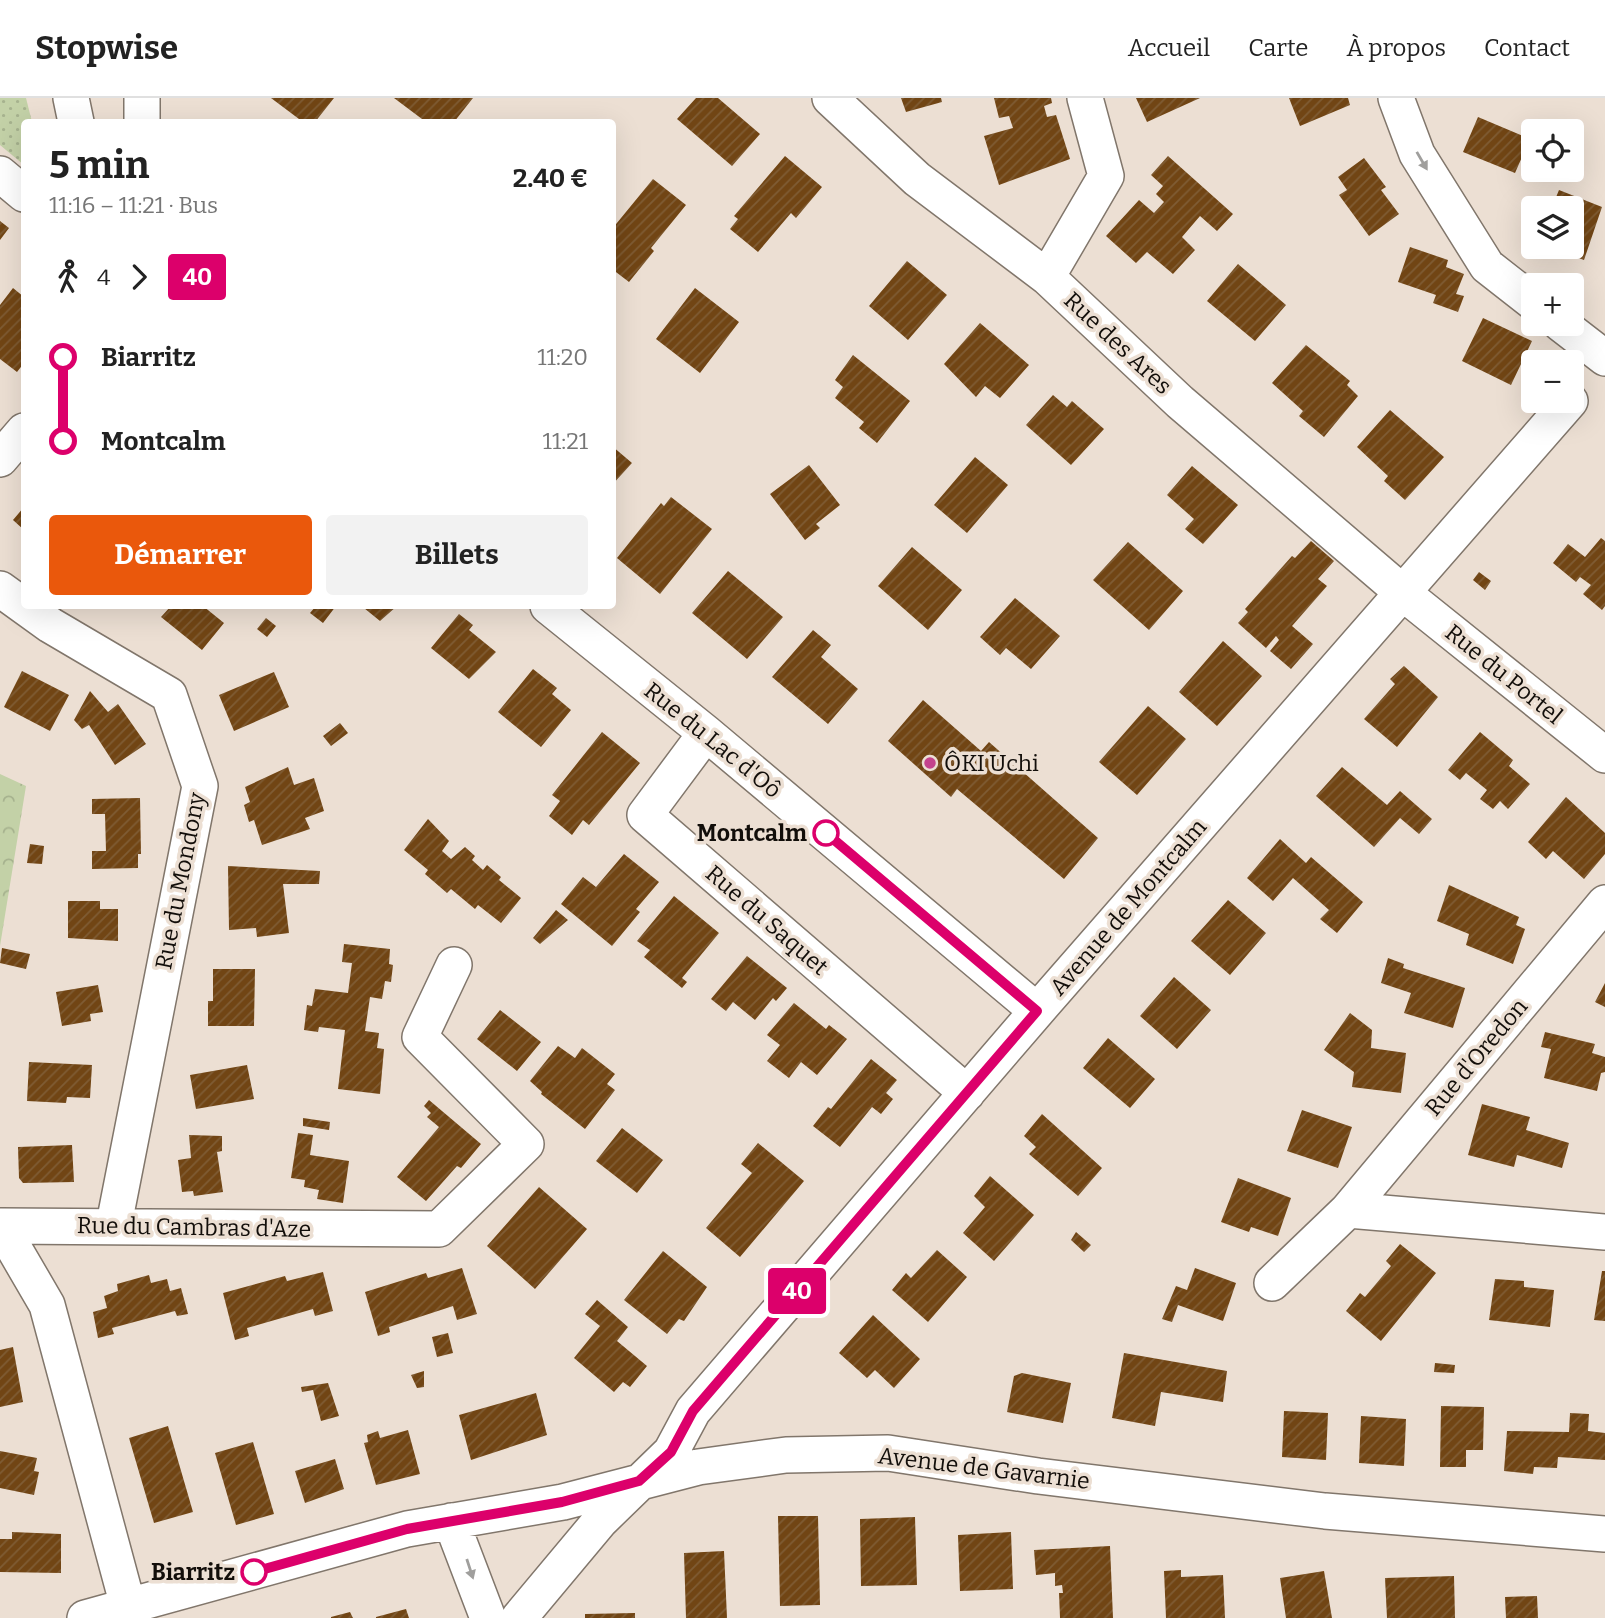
<!DOCTYPE html>
<html lang="fr">
<meta charset="utf-8">
<style>
body{margin:0;font-family:Bitter,serif;background:#f2f2f2;color:#222;height:100vh;display:flex;flex-direction:column;font-size:26px;white-space:nowrap}
*{box-sizing:border-box;margin:0}
p{font-size:23px;color:#767676}
.icon{flex:none;width:38px;height:38px;fill:none;stroke:currentColor;stroke-width:2;stroke-linecap:round;stroke-linejoin:round}
.map{position:relative;flex:1;overflow:hidden}
.side{position:absolute;left:21px;top:21px;width:595px;height:490px;display:flex;flex-direction:column;background:#fff;border-radius:7px;box-shadow:0 7px 28px #0002}
.side>*{flex:none}
.badge{padding:0 14px;border-radius:5px;font-size:24px;line-height:46px}
.controls{position:absolute;left:1521px;top:21px;display:grid;gap:14px}
.controls a{display:grid;place-items:center;width:63px;height:63px;border-radius:7px;background:#fff;box-shadow:0 7px 28px #0002;font-size:35px}
.map>.badge{position:absolute;translate:-50% -50%;box-shadow:0 0 0 4px #fff}
.legs{display:flex;align-items:center;gap:10px;height:77px;padding:0 28px;font-size:23px}
.legs p{margin-inline-start:auto}
.summary{display:flex;align-items:center;justify-content:space-between;height:119px;padding:0 28px}
h1{font-size:38px;font-weight:700;line-height:52px}
.cta{display:flex;gap:14px;margin-top:auto;padding:14px 28px}
.cta a{flex:1;height:80px;border-radius:7px;background:#ea580c;color:#fff;font-size:28px;font-weight:700;line-height:80px;text-align:center}
.cta a+a{background:#f2f2f2;color:#222}
ul{padding:0 28px;list-style:none}
li{display:flex;align-items:center;gap:24px;height:84px;font-size:26px}
li i{display:grid;place-items:center;width:10px;height:100%;margin:0 9px;background:currentColor}
li i::after{content:'';width:18px;height:18px;margin:-9px;border:5px solid;border-radius:50%;background:#fff}
li p{margin-inline-start:auto}
li:first-child i{background:linear-gradient(#0000 50%,currentColor 0)}
li:last-child i{background:linear-gradient(currentColor 50%,#0000 0)}
header{display:flex;align-items:center;gap:42px;box-sizing:border-box;height:98px;padding:0 35px;background:#fff;border-bottom:2px solid #e0e0e0}
header strong{font-size:33px}
nav{display:flex;gap:38px;margin-inline-start:auto;font-size:24px}
.map>svg:first-child{display:block}
</style>
<header>
<strong>Stopwise</strong>
<nav><a>Accueil</a><a>Carte</a><a>À propos</a><a>Contact</a></nav>
</header>
<div class="map">
<svg width="1605" height="1520" viewBox="0 0 1605 1520">
<defs>
<pattern id="grass-dots" width="8" height="8" patternUnits="userSpaceOnUse" patternTransform="scale(1.75)"><rect width="8" height="8" fill="#c3d1a7"/><path d="M2 2h.1M6 6h.1" fill="none" stroke="#a6b28e" stroke-width="1.8" stroke-linecap="round"/></pattern>
<pattern id="park-crowns" width="20" height="18" patternUnits="userSpaceOnUse" patternTransform="scale(1.75)"><rect width="20" height="18" fill="#c3d1a7"/><path d="M2 6a3 3 0 1 1 6 0M12 15a3 3 0 1 1 6 0" fill="none" stroke="#a6b28e"/></pattern>
<pattern id="building-hatch" width="6" height="6" patternUnits="userSpaceOnUse" patternTransform="scale(1.75)"><rect width="6" height="6" fill="#714514"/><path d="M-1 1l2-2M0 6l6-6M5 7l2-2" fill="none" stroke="#7f5c34"/></pattern>
</defs>
<rect width="100%" height="100%" fill="#ecdfd3"/>
<!-- grass -->
<path fill="url(#grass-dots)" d="M0 0H26L32 24H24V67L0 47Z"/>
<!-- park -->
<path fill="url(#park-crowns)" d="M0 676 26 688 0 848Z"/>
<!-- building -->
<path fill="url(#building-hatch)" d="M271 0H334L315 24H303Z
M394 0H473L454 24H426Z
M696 0H718L760 36 732 68 677 21Z
M901 0H941L942 4 906 14Z
M994 0H1051L1052 5 1044 8 1047 19 1056 17 1070 61 999 87 984 38 1013 30 1009 18 999 20Z
M1136 0H1200L1147 24Z
M1289 0H1348L1350 7 1300 28Z
M1478 19 1530 41 1515 75 1463 54Z
M785 58 822 89 796 120 791 115 758 154 730 131 738 121 734 118Z
M1168 58 1233 116 1217 133 1200 118 1182 139 1195 152 1173 176 1147 154 1136 165 1106 138 1139 102 1154 115 1164 104 1156 96 1163 88 1151 77Z
M1364 60 1386 89 1381 92 1399 116 1369 138 1339 97 1347 92 1338 79Z
M653 81 686 107 651 150 654 153 629 184 612 171V131Z
M1559 92 1602 109 1584 162 1548 149H1572V110H1543L1544 106 1552 109Z
M0 123 9 130 0 142Z
M1410 149 1448 162 1446 169 1464 176 1456 196 1464 198 1458 214 1433 205 1436 197 1398 184Z
M907 163 947 197 908 242 869 208Z
M1238 166 1286 207 1255 243 1207 203Z
M13 190 24 199V265L17 274 0 261V207Z
M695 190 739 224 700 275 656 241Z
M1483 220 1532 243 1511 287 1462 263Z
M980 225 1029 267 1000 300 985 288 976 299 944 266Z
M1306 247 1350 283 1347 287 1358 298 1324 339 1299 318 1303 313 1272 285Z
M853 257 910 303 877 345 859 330 864 324 835 300 843 289 835 282Z
M1053 297 1067 309 1072 303 1104 331 1071 367 1026 327Z
M1390 312 1444 359 1405 402 1384 383 1388 378 1357 349Z
M612 348 632 365 612 387Z
M975 359 1008 387 967 435 934 407Z
M809 367 840 407 816 426 820 430 805 442 770 396Z
M1192 368 1238 407 1203 446 1185 431 1194 421 1167 397Z
M671 399 712 431 660 496 617 460 661 405 664 408Z
M24 409V432L13 422Z
M1601 440 1605 443V508L1602 512 1583 496 1591 487 1580 479 1576 484 1553 465 1568 446 1585 459Z
M1311 443 1334 463 1318 481 1327 488 1292 528 1313 546 1291 571 1270 553 1279 542 1276 538 1266 550 1238 525 1248 514 1245 511 1292 458 1295 460Z
M1128 444 1183 493 1149 532 1093 482Z
M912 449 962 492 928 532 878 488Z
M728 473 783 519 747 561 692 515Z
M1479 474 1491 483 1485 492 1473 482Z
M1015 500 1060 538 1031 571 1006 550 1000 557 980 539Z
M171 508H203L224 525 202 552 161 519Z
M316 508H336L323 525 310 515Z
M365 508H397L380 523 364 510Z
M459 516 473 527 469 532 496 554 469 581 431 550Z
M266 520 276 528 267 539 257 531Z
M813 532 831 547 821 559 858 591 828 626 772 579Z
M1223 543 1262 578 1217 628 1179 594Z
M1404 568 1438 599 1397 649 1364 621 1395 586 1390 581Z
M533 571 557 590 552 596 571 612 541 649 498 614Z
M22 573 69 597 50 633 4 609Z
M274 574 289 609 234 633 219 597Z
M90 593 108 614 118 606 146 646 115 667 89 627 82 631 74 622Z
M923 602 981 653 989 644 1098 740 1064 781 957 691 951 699 888 643Z
M1148 608 1186 641 1137 697 1099 664Z
M340 625 348 635 331 648 323 638Z
M602 634 640 665 589 727 583 722 572 737 549 718 560 703 552 697Z
M1480 634 1513 662 1509 668 1530 686 1508 711 1500 703 1493 711 1480 701 1487 692 1466 675 1460 682 1448 672Z
M288 669 294 687 314 680 324 713 305 720 310 731 262 747 254 722 249 724 244 707 250 704 245 689Z
M1342 669 1387 707 1400 693 1432 721 1419 736 1400 720 1374 749 1316 698Z
M1566 699 1605 735V756L1584 781 1553 753 1546 761 1528 744Z
M140 700 141 756H138V770L92 771V753H106L105 716H92V701Z
M428 721 449 743 442 753 451 761 465 749 475 758 472 762 483 772 487 767 501 779 499 782 521 800 501 825 478 807 475 811 451 791 447 795 425 776 428 772 404 752Z
M1280 741 1306 765 1311 759 1363 804 1337 835 1320 821 1329 812 1293 780 1273 803 1247 780Z
M30 746 44 748 42 766 27 765Z
M624 756 659 784 636 811 640 814 612 848 561 806 583 779 596 789Z
M228 768 320 773 319 786H283L289 835 257 839 256 830 229 832Z
M1449 787 1519 819 1516 827 1525 831 1513 866 1466 847 1469 836 1437 823Z
M674 798 719 835 682 880 687 884 682 890 644 859 650 852 637 843Z
M1228 802 1266 835 1230 877 1191 843Z
M68 803H100V811H118V843L68 840Z
M556 812 568 822 540 846 533 840Z
M344 846 390 851 389 866 393 867 391 884 385 883 382 901 370 899 365 933 379 935 377 950 384 951 380 996 338 991 345 932 319 929 318 934 304 932 307 907 312 908 315 891 348 895 352 865 342 864Z
M2 850 30 856 26 871 0 865Z
M747 858 787 890 776 903 773 900 755 922 733 904 726 913 711 901Z
M1388 860 1404 866 1403 870 1465 890 1453 930 1404 915 1411 895 1381 885Z
M213 871H255L254 928H208V903H213Z
M1174 879 1211 912 1177 951 1140 918Z
M1605 885V909L1595 904Z
M98 887 103 914 90 916 91 923 62 928 56 894Z
M794 905 826 931 829 927 847 941 817 977 801 964 789 980 767 963 780 947 767 937Z
M500 912 541 944 517 973 477 941Z
M1350 915 1372 932 1371 950 1406 955 1401 995 1352 989 1354 974 1324 952Z
M1545 934 1595 946 1592 955 1605 959V974L1601 975 1597 993 1544 980 1551 951 1541 949Z
M1108 940 1155 981 1130 1010 1083 970Z
M558 948 575 960 582 950 615 976 607 986 615 992 585 1031 541 996 542 994 530 983Z
M871 961 897 982 886 995 893 1001 881 1016 872 1009 840 1049 813 1028 828 1009 831 1011Z
M29 964 92 967 90 1000 67 999 66 1005 27 1003Z
M247 967 254 1001 196 1011 190 977Z
M429 1002 481 1046 461 1070 457 1068 426 1103 397 1079 439 1029 427 1019 431 1015 424 1008Z
M1482 1006 1530 1019 1526 1032 1569 1045 1562 1070 1517 1057 1514 1069 1468 1057Z
M1302 1012 1352 1029 1338 1070 1287 1053Z
M1042 1016 1102 1070 1078 1098 1029 1056 1036 1049 1024 1038Z
M303 1020 330 1024 329 1032 303 1028Z
M622 1030 663 1062 637 1095 596 1063Z
M298 1035 313 1037 310 1057 349 1063 343 1105 317 1101 319 1092 304 1089 305 1082 291 1080Z
M189 1037 222 1038V1053L217 1054 223 1094 194 1098 193 1093 182 1094 178 1062 191 1060Z
M758 1045 804 1083 740 1159 706 1130 752 1075 741 1066Z
M72 1047 74 1084 23 1085 19 1080 18 1049Z
M990 1078 1034 1117 994 1163 963 1135 985 1109 974 1098Z
M1238 1080 1291 1100 1278 1138 1251 1129 1249 1134 1221 1124Z
M539 1089 587 1131 535 1191 487 1148Z
M1076 1134 1091 1147 1084 1154 1071 1142Z
M1400 1146 1436 1175 1381 1243 1346 1213 1360 1195 1365 1199 1391 1168 1386 1163Z
M937 1152 967 1179 928 1224 892 1192 906 1175 911 1180Z
M663 1153 707 1189 684 1223 679 1221 667 1236 624 1202Z
M462 1170 477 1216 457 1222 453 1208 389 1229 390 1234 378 1238 365 1194 426 1175 428 1180Z
M1195 1170 1236 1185 1223 1223 1178 1207 1172 1224 1162 1221 1176 1188 1187 1192Z
M1602 1173H1605V1223L1594 1222Z
M323 1174 333 1213 315 1218 313 1211 247 1230 249 1238 235 1242 223 1195 285 1178 287 1183Z
M149 1177 151 1185 167 1181 170 1193 181 1190 188 1216 177 1218 175 1213 112 1230 114 1236 98 1240 93 1214 107 1210 104 1198 118 1193 117 1186Z
M1495 1181 1524 1183V1189L1554 1192 1550 1229 1489 1222Z
M597 1202 628 1229 617 1243 647 1268 630 1289 623 1284 614 1294 574 1260 600 1228 585 1216Z
M873 1217 920 1261 894 1290 875 1272 867 1280 839 1255Z
M448 1235 453 1255 437 1259 432 1239Z
M13 1249 23 1304 0 1309V1252Z
M1124 1255 1227 1273 1223 1304 1161 1294 1155 1328 1112 1320Z
M1435 1265 1455 1267 1454 1275 1434 1274Z
M424 1273V1289L417 1290 411 1277Z
M1022 1275 1071 1285 1063 1325 1007 1314 1014 1278Z
M328 1285 339 1318 321 1323 313 1292 302 1294 301 1289Z
M536 1295 547 1337 471 1362 459 1317Z
M1441 1308 1484 1309 1483 1352H1466V1369H1440Z
M1284 1313 1328 1315 1326 1362 1282 1359Z
M1570 1315 1589 1316 1588 1333 1605 1335V1362L1558 1359 1557 1370 1534 1369 1533 1376 1504 1373 1507 1333 1569 1334Z
M1361 1318 1406 1321 1404 1368 1359 1365Z
M168 1328 193 1414 154 1425 129 1340Z
M408 1332 420 1376 376 1387 364 1345 368 1344 367 1337 378 1333 380 1340Z
M253 1344 274 1416 236 1427 215 1355Z
M0 1353 37 1360 34 1373 39 1374 34 1397 0 1390Z
M335 1361 344 1391 305 1405 295 1373Z
M778 1418H818L820 1507 780 1508Z
M915 1419 917 1487 861 1488 860 1421Z
M12 1434 61 1436V1475L0 1474V1441H12Z
M1011 1434 1013 1491 960 1493 958 1437Z
M1110 1448 1113 1520H1060L1059 1495H1063L1062 1487 1055 1488V1475L1036 1477 1034 1452Z
M724 1453 727 1520H686L684 1455Z
M1181 1472V1479L1223 1477 1225 1520H1166L1164 1473Z
M1324 1473 1332 1520H1286L1280 1480Z
M1454 1478 1455 1520H1387L1385 1480Z
M1537 1498 1538 1520H1506L1505 1499Z
M406 1511 409 1520H376V1519Z
M350 1514 353 1520H331V1519Z
M635 1515V1520H585V1516Z"/>
<g fill="none" stroke-linecap="round" stroke-linejoin="round">
<!-- minor casing -->
<g stroke="#81766b" stroke-width="38">
<path id="minor" d="M71 0 76 24
M830 0 917 81 1047 179 1180 304 1403 495 1605 657
M1396 0 1417 56 1487 168 1533 204
M142 24V0
M0 76 24 96
M1047 179 1106 78 1085 0
M1561 226 1605 260
M0 361 24 333
M0 491 50 527 169 597 200 688 114 1126
M548 508 706 635 1037 913
M706 635 645 717 967 995
M1348 1112 1605 1134
M1272 1185 1348 1112 1605 805
M451 1423 488 1520
M128 1508 47 1207 1 1128 439 1131 526 1046 420 939 454 867
M85 1520 407 1431 563 1404 698 1369 786 1357 888 1355 1038 1378 1325 1413 1605 1436
M519 1520 600 1423 671 1354 693 1313 1037 913 1570 303"/>
</g>
<!-- minor -->
<use href="#minor" stroke="#fff" stroke-width="35"/>
</g>
<!-- one-way arrows -->
<defs><path id="oneway-solid" d="M-6-.8H1V-3.2L6.5 0L1 3.2V.8H-6Z" transform="scale(1.75)"/></defs>
<g fill="#a09f9d">
<use href="#oneway-solid" transform="translate(1422 63) rotate(60)"/>
<use href="#oneway-solid" transform="translate(470 1471) rotate(72)"/>
</g>
<g fill="none" stroke-linecap="round" stroke-linejoin="round">
<!-- line-1 casing -->
<g stroke="#fff" stroke-width="16">
<path id="line-1" d="M254 1474 407 1431 562 1404 639 1383 671 1354 693 1313 1037 913 826 735"/>
</g>
<!-- line-1 -->
<use href="#line-1" stroke="#dc006b" stroke-width="10"/>
</g>
<!-- markers -->
<circle fill="#c4438d" stroke="#ecdfd3" stroke-width="2.5" cx="930" cy="665" r="7"/>
<g fill="#fff" stroke="#dc006b" stroke-width="3.5">
<circle cx="826" cy="735" r="12"/>
<circle cx="254" cy="1474" r="12"/>
</g>
<g text-anchor="middle" dominant-baseline="central" stroke-width="7" stroke-linejoin="round" paint-order="stroke">
<!-- street labels -->
<g font-size="23" fill="#120e0a" stroke="#ecdfd3">
<text transform="translate(1118 245) rotate(43)">Rue des Ares</text>
<text transform="translate(1504 576) rotate(39)">Rue du Portel</text>
<text transform="translate(713 642) rotate(39)">Rue du Lac d'Oô</text>
<text transform="translate(180 783) rotate(-79)">Rue du Mondony</text>
<text transform="translate(1128 809) rotate(-49)">Avenue de Montcalm</text>
<text transform="translate(767 822) rotate(41)">Rue du Saquet</text>
<text transform="translate(1476 959) rotate(-50)">Rue d'Oredon</text>
<text transform="translate(194 1129) rotate(1)">Rue du Cambras d'Aze</text>
<text transform="translate(984 1370) rotate(7)">Avenue de Gavarnie</text>
</g>
<!-- poi labels -->
<g font-size="23" fill="#120e0a" stroke="#ecdfd3" text-anchor="start">
<text x="944" y="665">ÔKI Uchi</text>
</g>
<!-- stop labels -->
<g font-size="23" font-weight="bold" fill="#120e0a" stroke="#ecdfd3" text-anchor="end">
<text x="807" y="735">Montcalm</text>
<text x="235" y="1474">Biarritz</text>
</g>
</g>
</svg>
<div class="controls">
<a><svg class="icon" aria-label="locate" viewBox="0 0 24 24"><circle cx="12" cy="12" r="6"/><path d="M12 2v4M12 18v4M2 12h4M18 12h4"/></svg></a>
<a><svg class="icon" aria-label="layers" viewBox="0 0 24 24"><path d="M12 4l9 5-9 5-9-5zM3 14l9 5 9-5"/></svg></a>
<a>+</a>
<a>−</a>
</div>
<b class="badge" style="left:797px;top:1193px;background:#dc006b;color:#fff">40</b>
<section class="side">
<div class="summary"><div><h1>5 min</h1><p>11:16 – 11:21 · Bus</p></div><b>2.40 €</b></div>
<div class="legs"><svg class="icon" aria-label="walk" viewBox="0 0 24 24"><circle cx="13" cy="4" r="2"/><path d="M13 8l-2 6 4 7M11 14l-3 7M7 12l3-4h3l4 4"/></svg>4<svg class="icon" aria-label="forward" viewBox="0 0 24 24"><path d="M9 5l7 7-7 7"/></svg><b class="badge" style="background:#dc006b;color:#fff">40</b></div>
<ul>
<li><i style="color:#dc006b"></i><b>Biarritz</b><p>11:20</p></li>
<li><i style="color:#dc006b"></i><b>Montcalm</b><p>11:21</p></li>
</ul>
<div class="cta"><a>Démarrer</a><a>Billets</a></div>
</section>
</div>
